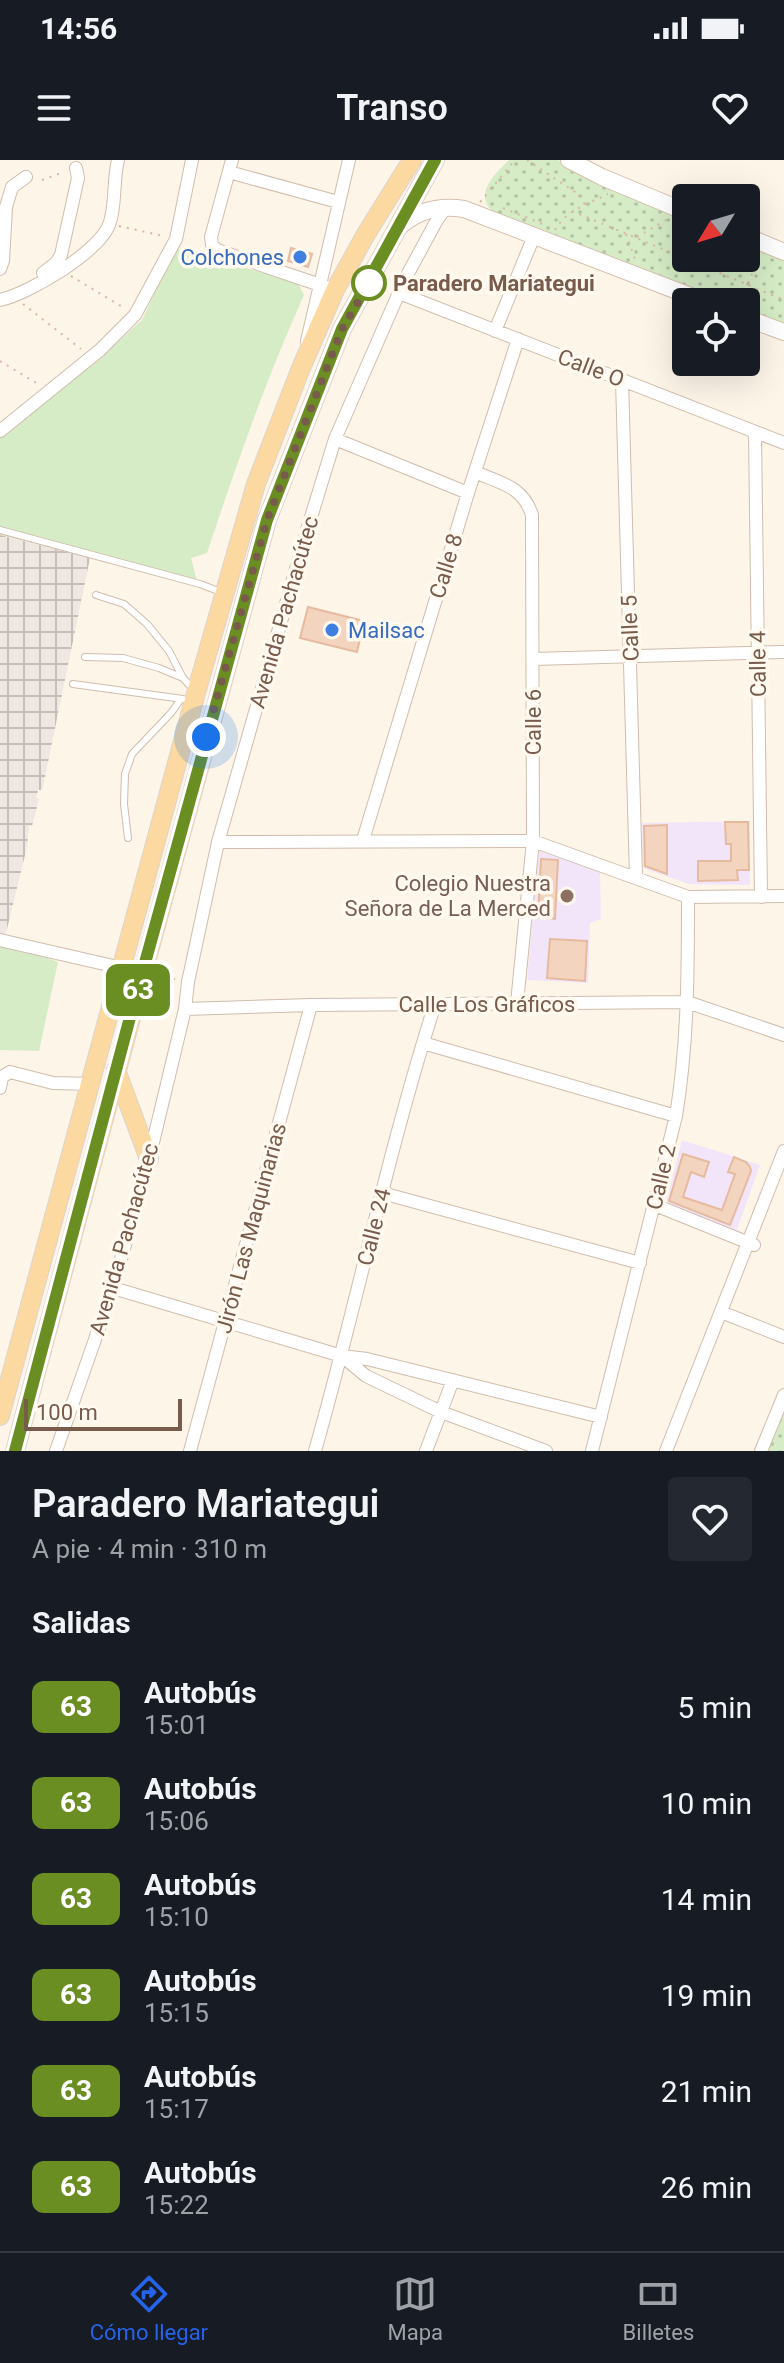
<!DOCTYPE html>
<html lang="es">
<meta charset="utf-8">
<style>
body{margin:0;font-family:Roboto,sans-serif;background:#242831;color:#f1f3f6;height:100vh;display:flex;flex-direction:column;font-size:30px;white-space:nowrap}
*{box-sizing:border-box;margin:0}
p{font-size:26px;color:#9ea1a6}
.icon{flex:none;width:44px;height:44px;fill:none;stroke:currentColor;stroke-width:2;stroke-linecap:round;stroke-linejoin:round}
.map{position:relative;height:1291px;overflow:hidden}
.side{display:flex;flex-direction:column;background:#171b24;flex:1}
.side>*{flex:none}
.badge{padding:0 16px;border-radius:12px;font-size:28px;line-height:52px}
.needle{width:52px;rotate:232deg}
.tools{position:absolute;left:672px;top:24px;display:grid;gap:16px}
.tools a{display:grid;place-items:center;width:88px;height:88px;border-radius:8px;background:#171b24;box-shadow:0 8px 32px #0002;font-size:40px}
.scale{position:absolute;left:24px;bottom:20px;width:158px;box-sizing:border-box;padding-left:8px;border:4px solid #795b4b;border-top:0;font-size:22px;line-height:28px;white-space:nowrap;color:#795b4b;-webkit-text-stroke:6px #fff9ef;paint-order:stroke}
.you{position:absolute;width:40px;height:40px;margin:-20px;border:6px solid #fff;border-radius:50%;background:#1a73e8;box-shadow:0 0 0 12px #1a73e833}
.map>.badge{position:absolute;translate:-50% -50%;box-shadow:0 0 0 4px #fff}
h2{padding:0 32px;font-size:30px;line-height:72px}
.round{display:grid;place-items:center;flex:none;width:84px;height:84px;border-radius:8px;background:#242831}
.headline{display:flex;align-items:center;justify-content:space-between;height:136px;padding:0 32px}
h1{font-size:38px;font-weight:600;line-height:60px}
ul{padding:0;list-style:none}
li{display:flex;align-items:center;gap:24px;height:96px;padding:0 32px}
li div{flex:1}
li b{display:block;font-size:30px}
li em{font-style:normal}
li .badge{min-width:88px;font-weight:700;text-align:center}
.status{display:flex;justify-content:space-between;align-items:center;height:56px;padding:0 40px;background:#171b24;direction:ltr}
.status svg{height:22px;fill:currentColor}
header{display:flex;justify-content:space-between;align-items:center;height:104px;padding:0 32px;background:#171b24;font-size:36px;font-weight:600}
.dock{display:flex;justify-content:space-around;align-items:center;height:112px;border-top:2px solid #363941;background:#171b24;font-size:22px;color:#9ea1a6}
.dock a{display:grid;justify-items:center;gap:4px}
.dock .on{color:#2563eb}
.map>svg:first-child{display:block}
</style>
<div class="status"><b>14:56</b><svg viewBox="0 0 49 12"><path d="M0 12V9h3v3zM5 12V6h3v6zM10 12V3h3v9zM15 12V0h3v12zM26 1h20v11H26zM47 4h2v5h-2z"/></svg></div>
<header><svg class="icon" aria-label="menu" viewBox="0 0 24 24"><path d="M4 6h16M4 12h16M4 18h16"/></svg>Transo<svg class="icon" aria-label="heart" viewBox="0 0 24 24"><path d="M12 20l-8-8c-3-5 5-10 8-4 3-6 11-1 8 4z"/></svg></header>
<div class="map">
<svg width="784" height="1291" viewBox="0 0 784 1291">
<defs>
<pattern id="industrial-grid" width="8" height="8" patternUnits="userSpaceOnUse" patternTransform="scale(2)"><rect width="8" height="8" fill="#eee7e2"/><path d="M0 4h8M4 0v8" fill="none" stroke="#c6beb9"/></pattern>
<pattern id="park-dots" width="8" height="8" patternUnits="userSpaceOnUse" patternTransform="scale(2)"><rect width="8" height="8" fill="#d5ecc6"/><path d="M2 2h.1M6 6h.1" fill="none" stroke="#b2c2a3" stroke-width="1.8" stroke-linecap="round"/></pattern>
</defs>
<rect width="100%" height="100%" fill="#fdf5e8"/>
<!-- industrial -->
<path fill="url(#industrial-grid)" d="M0 375 90 398 45 617 42 630H38L36 638 39 639 32 666H29L27 687 5 777 0 776Z"/>
<!-- education -->
<path fill="#f2e5fa" d="M750 661V725L689 724 643 708 642 663Z
M539 691 600 712 601 759 590 763 588 823 527 820Z
M682 980 760 1005 736 1072 669 1046 667 1039Z"/>
<!-- grass -->
<path fill="#d5ecc6" d="M176 88 298 123 304 135C266 219 236 306 207 393L191 398 197 421 0 374V276L99 199 142 160Z
M0 786 33 793 58 802 39 891 0 890Z"/>
<!-- park -->
<path fill="url(#park-dots)" d="M509 0H558L592 20 686 58V98H746V82L784 97V166L746 151V142H723L494 53C473 34 493 16 509 0Z
M784 1246V1291H765Z"/>
<!-- building -->
<path fill="#f3d4bf" stroke="#e6ba9f" stroke-width="2" d="M291 88 312 94 308 107 288 101Z
M308 447 364 461 357 492 300 478Z
M725 662H748L749 710H737L738 720 698 721V701H731V684H726Z
M667 665V714L645 706 644 666Z
M541 699 558 700 555 759 538 757Z
M550 779 587 781 585 821 547 818Z
M683 994 709 1002 704 1017 691 1012 683 1037 722 1050 735 1014 728 1012 734 997 746 1002 750 1007 751 1011 730 1065 669 1041Z"/>
<g fill="none" stroke-linecap="round" stroke-linejoin="round">
<!-- lane casing -->
<g stroke="#d0bdad" stroke-width="8">
<path id="lane" d="M0 370 200 424 221 432
M96 435 124 444 147 464 169 491 183 518 194 530
M85 497 123 498 159 508 183 518
M73 524 183 539
M128 678 124 644 125 614 132 594 171 553 181 539"/>
</g>
<!-- street casing -->
<g stroke="#d0bdad" stroke-width="14">
<path id="street" d="M232 0 211 77 212 85 217 90 335 130
M229 12 338 42
M0 109 3 101 6 47 12 27 26 17
M43 113 56 103 61 95 78 18 76 8
M399 133 784 283
M0 140C28 134 102 91 110 62 116 43 113 20 118 0
M495 171 534 76
M307 181 349 0
M622 220 636 717
M0 271 100 190 135 155 176 79 192 0
M755 272 761 737
M335 279 468 333
M475 312C500 323 523 326 532 355L533 681 517 843
M533 499 784 492
M363 680 468 333 518 179
M218 682 533 681 688 737 784 736
M0 780 122 808
M185 849 311 845 687 842 784 875
M423 883 676 956
M0 928 2 917 10 912 53 923 91 924
M382 1033 640 1103
M655 1045 754 1085
M113 1128 342 1196 367 1199 601 1257
M721 1152 784 1177
M342 1196 366 1216 441 1252 546 1291
M56 1291 113 1128 149 999 185 849 188 822 218 682 308 367 335 279 405 119 437 60 446 47
M190 1291 311 845
M315 1291C357 1143 388 991 435 844
M426 1291 453 1220
M592 1291 676 956C688 883 688 810 688 737
M666 1291 784 991
M761 1291 784 1235"/>
</g>
<!-- secondary casing -->
<g stroke="#d6bfad" stroke-width="18">
<path id="secondary" d="M569 0 602 17 686 52
M400 66C419 50 439 45 464 49L706 142
M746 76 784 92
M746 158 784 172"/>
</g>
<!-- primary casing -->
<g stroke="#dcd4d0" stroke-width="20">
<path id="primary" d="M116 910 149 999
M0 1256 196 533 256 324 301 208 335 130 366 74 412 0
M15 1291 143 813 267 360 342 169 435 0"/>
</g>
<!-- path -->
<path stroke="#d9b7a2" stroke-width="2" stroke-dasharray="2 6" stroke-linecap="butt" d="M527 0 581 36 585 45
M42 20 64 12
M480 42 515 0
M503 48 545 65
M572 51 784 140
M119 66 163 76
M555 70C565 51 589 43 608 34
M626 74 635 99
M637 77 666 60
M71 116 124 148
M748 123 760 96
M718 134 738 142
M23 144 81 189
M0 201 38 224
M158 816 175 819"/>
<!-- lane -->
<use href="#lane" stroke="#fff" stroke-width="6"/>
<!-- street -->
<use href="#street" stroke="#fff" stroke-width="12"/>
<!-- secondary -->
<use href="#secondary" stroke="#fff" stroke-width="16"/>
<!-- primary -->
<use href="#primary" stroke="#fcd9a0" stroke-width="18"/>
</g>
<g fill="none" stroke-linecap="round" stroke-linejoin="round">
<!-- line casing -->
<g stroke="#fff" stroke-width="18">
<path id="line" d="M15 1291 129 861 267 360 342 169 435 0"/>
</g>
<!-- line -->
<use href="#line" stroke="#6b8e23" stroke-width="12"/>
<!-- walk -->
<path stroke="#795b4b" stroke-width="8" stroke-dasharray="0 14.4" d="M206 577 267 360 342 169 369 123"/>
</g>
<!-- markers -->
<g fill="#3f7fe0" stroke="#fff9ef" stroke-width="3">
<circle cx="300" cy="97" r="8"/>
<circle cx="332" cy="470" r="8"/>
</g>
<circle fill="#fff" stroke="#6b8e23" stroke-width="4" cx="369" cy="123" r="16"/>
<circle fill="#8d6e63" stroke="#fff9ef" stroke-width="3" cx="567" cy="736" r="8"/>
<g text-anchor="middle" dominant-baseline="central" stroke-width="7" stroke-linejoin="round" paint-order="stroke">
<!-- shop labels -->
<g font-size="22" fill="#366cbe" stroke="#fff9ef" text-anchor="end">
<text x="284" y="97">Colchones</text>
<text x="348" y="470" text-anchor="start">Mailsac</text>
</g>
<!-- stop labels -->
<g font-size="22" font-weight="bold" fill="#795b4b" stroke="#fff9ef" text-anchor="start">
<text x="393" y="123">Paradero Mariategui</text>
</g>
<!-- street labels -->
<g font-size="22" fill="#795b4b" stroke="#fff9ef">
<text transform="translate(591 208) rotate(21)">Calle O</text>
<text transform="translate(446 406) rotate(-73)">Calle 8</text>
<text transform="translate(284 452) rotate(-74)">Avenida Pachacútec</text>
<text transform="translate(630 468) rotate(-92)">Calle 5</text>
<text transform="translate(758 504) rotate(-91)">Calle 4</text>
<text transform="translate(533 562) rotate(-90)">Calle 6</text>
<text x="487" y="844">Calle Los Gráficos</text>
<text transform="translate(661 1017) rotate(-77)">Calle 2</text>
<text transform="translate(374 1067) rotate(-76)">Calle 24</text>
<text transform="translate(251 1068) rotate(-75)">Jirón Las Maquinarias</text>
<text transform="translate(124 1079) rotate(-74)">Avenida Pachacútec</text>
</g>
<!-- education labels -->
<g font-size="22" fill="#785e54" stroke="#fff9ef" text-anchor="end">
<text x="551" y="723">Colegio Nuestra<tspan x="551" dy="25">Señora de La Merced</tspan></text>
</g>
</g>
</svg>
<div class="tools">
<a><svg class="needle" viewBox="-14 -14 28 28"><path d="M0-13l5 13h-10z" fill="#e53935"/><path d="M0 13l5-13h-10z" fill="#9ea1a6"/></svg></a>
<a><svg class="icon" aria-label="locate" viewBox="0 0 24 24"><circle cx="12" cy="12" r="6"/><path d="M12 2v4M12 18v4M2 12h4M18 12h4"/></svg></a>
</div>
<div class="scale">100 m</div>
<div class="you" style="left:206px;top:577px"></div>
<b class="badge" style="left:138px;top:830px;background:#6b8e23;color:#fff">63</b>
</div>
<section class="side">
<div class="headline"><div><h1>Paradero Mariategui</h1><p>A pie · 4 min · 310 m</p></div><a class="round"><svg class="icon" aria-label="heart" viewBox="0 0 24 24"><path d="M12 20l-8-8c-3-5 5-10 8-4 3-6 11-1 8 4z"/></svg></a></div>
<h2>Salidas</h2>
<ul>
<li><span class="badge" style="background:#6b8e23;color:#fff">63</span><div><b>Autobús</b><p>15:01</p></div><em>5 min</em></li>
<li><span class="badge" style="background:#6b8e23;color:#fff">63</span><div><b>Autobús</b><p>15:06</p></div><em>10 min</em></li>
<li><span class="badge" style="background:#6b8e23;color:#fff">63</span><div><b>Autobús</b><p>15:10</p></div><em>14 min</em></li>
<li><span class="badge" style="background:#6b8e23;color:#fff">63</span><div><b>Autobús</b><p>15:15</p></div><em>19 min</em></li>
<li><span class="badge" style="background:#6b8e23;color:#fff">63</span><div><b>Autobús</b><p>15:17</p></div><em>21 min</em></li>
<li><span class="badge" style="background:#6b8e23;color:#fff">63</span><div><b>Autobús</b><p>15:22</p></div><em>26 min</em></li>
</ul>
</section>
<nav class="dock">
<a class="on"><svg class="icon" aria-label="directions" viewBox="0 0 24 24"><path d="M12 3l9 9-9 9-9-9zM9 14v-3h6M13 9l2 2-2 2"/></svg>Cómo llegar</a>
<a><svg class="icon" aria-label="map" viewBox="0 0 24 24"><path d="M3 6l6-2 6 2 6-2v14l-6 2-6-2-6 2zM9 4v14M15 6v14"/></svg>Mapa</a>
<a><svg class="icon" aria-label="tickets" viewBox="0 0 24 24"><path d="M3 7h18v10H3zM15 7v10"/></svg>Billetes</a>
</nav>
